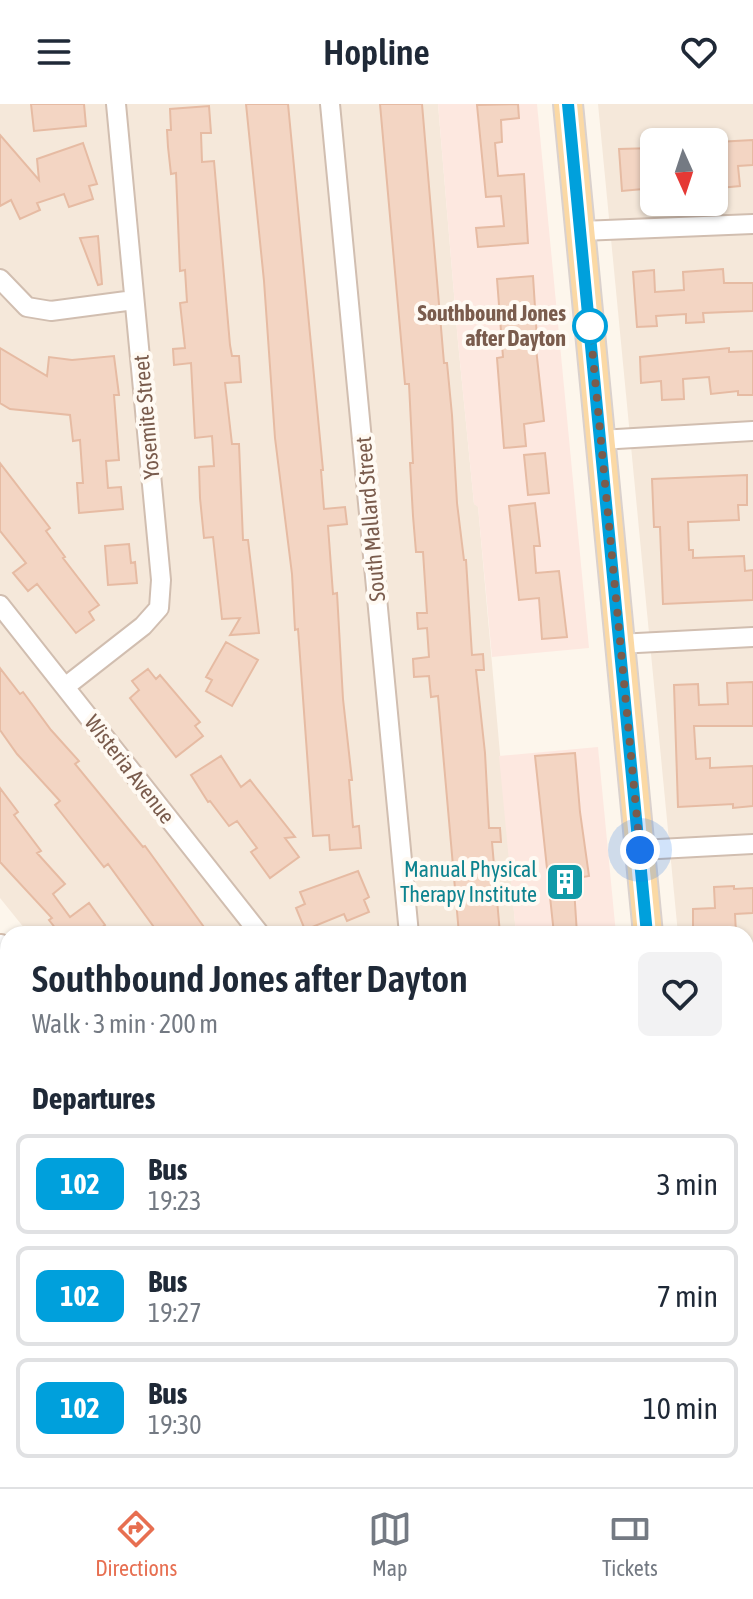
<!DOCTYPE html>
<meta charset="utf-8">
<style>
body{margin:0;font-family:"Asap Condensed",sans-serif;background:#f2f2f3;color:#1f2937;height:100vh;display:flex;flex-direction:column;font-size:30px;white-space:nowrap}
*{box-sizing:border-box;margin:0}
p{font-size:26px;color:#747a83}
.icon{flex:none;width:44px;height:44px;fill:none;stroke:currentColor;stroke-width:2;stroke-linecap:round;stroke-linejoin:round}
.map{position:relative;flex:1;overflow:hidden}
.details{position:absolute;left:0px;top:822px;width:754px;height:562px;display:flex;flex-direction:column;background:#fff;border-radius:24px 24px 0 0;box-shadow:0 2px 6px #0004}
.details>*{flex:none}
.badge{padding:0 16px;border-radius:12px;font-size:28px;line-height:52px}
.needle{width:52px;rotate:177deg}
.buttons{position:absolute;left:640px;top:24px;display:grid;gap:16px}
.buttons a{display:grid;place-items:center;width:88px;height:88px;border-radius:12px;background:#fff;box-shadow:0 2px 6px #0004;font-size:40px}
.you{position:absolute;width:40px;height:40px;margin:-20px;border:6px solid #fff;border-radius:50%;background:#1a73e8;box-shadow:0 0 0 12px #1a73e833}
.map>.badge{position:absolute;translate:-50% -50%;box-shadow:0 0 0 4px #fff}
h2{padding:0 32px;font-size:30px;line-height:72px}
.round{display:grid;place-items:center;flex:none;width:84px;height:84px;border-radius:12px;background:#f2f2f3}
.head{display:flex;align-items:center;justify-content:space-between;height:136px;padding:0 32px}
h1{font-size:38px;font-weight:600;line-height:60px}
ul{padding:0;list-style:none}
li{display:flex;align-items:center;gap:24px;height:100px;margin:0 16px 12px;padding:0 16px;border:4px solid #e0e1e3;border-radius:12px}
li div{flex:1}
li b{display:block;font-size:30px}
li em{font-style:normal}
li .badge{min-width:88px;font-weight:700;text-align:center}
header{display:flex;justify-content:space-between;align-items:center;height:104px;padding:0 32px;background:#fff;font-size:36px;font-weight:600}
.menu{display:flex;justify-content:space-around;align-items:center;height:112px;border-top:2px solid #e0e1e3;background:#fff;font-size:22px;color:#747a83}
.menu a{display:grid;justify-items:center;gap:4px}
.menu .current{color:#e76f51}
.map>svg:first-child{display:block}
</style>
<header><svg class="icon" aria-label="menu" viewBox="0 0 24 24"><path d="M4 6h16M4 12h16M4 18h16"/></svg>Hopline<svg class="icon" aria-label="heart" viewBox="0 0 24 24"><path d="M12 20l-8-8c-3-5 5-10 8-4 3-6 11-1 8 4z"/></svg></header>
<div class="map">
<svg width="753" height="1383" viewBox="0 0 753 1383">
<rect width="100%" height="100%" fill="#fdf6ec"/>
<!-- residential -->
<path fill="#f5e8da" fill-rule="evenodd" d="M0 0H438L458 238 474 400 478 402 516 830H29L0 794Z
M598 0H753V960H746V830H678ZM654 38H714V98H654Z
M0 900 8 910V1376H346L345 1383H0Z"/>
<!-- commercial -->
<path fill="#fde8e0" d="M438 0H537L589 544 492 553 478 403 474 400 458 238Z
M598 643 616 830H516L499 652Z
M746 1008H753V1233L746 1234Z
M487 1376H636V1383H484Z"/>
<!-- building -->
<path fill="#f3d5c3" stroke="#e6bba3" stroke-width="2" d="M31 0H84L86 22 34 27Z
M246 0H288L323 366H321L324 405 345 403 347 420 328 422 333 490 337 489 343 595 352 676H349L353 723 359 722 361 744 330 746 329 731 313 732 298 525 295 526 292 470 275 334 264 177Z
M380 0H422L444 259H447L452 311 457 399 464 456H466L472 551 483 550 484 566H476L485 649 489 724H500L501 738H492L500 830H459L438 592 431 593 429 572 414 573 413 555 429 553 427 524 418 525 417 509H427L423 448H416L413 412 410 359H413L409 280H405Z
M518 0 519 14 501 16 502 38 495 39 498 72 524 70 528 139 478 143 476 124 504 122 501 92 486 93 477 1Z
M209 2 211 29H201L202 58 214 57 230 241 232 252H239L241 278 225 279 232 340H239L243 436H248L259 529 230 531 240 514 222 515 213 433 204 434 200 394 199 363 214 362 212 332 195 334 191 259 174 261 173 245 185 244 180 199 187 198 185 166 180 167 176 69 171 70 168 43 167 26H171L170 5Z
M0 31 39 76 37 55 83 39 97 80 89 82 93 95 69 103 64 90 37 99 40 106 20 115 11 96 0 102Z
M753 36V61L738 62 740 82 720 84 717 38Z
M654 44V84L622 87 619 45Z
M98 132 102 180 98 181 80 134Z
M723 165 724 179H753V207L703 209 704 218 686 219V210L656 212 657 222 637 223 633 168 654 166 655 188 684 186 683 168Z
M533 172 537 235H535L544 317 524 320 526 342 504 344 497 254 503 253 497 175Z
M0 244 47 272 49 253 72 256 114 252 119 291H114L119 356 106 357 108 384 121 383 123 405 79 409 77 379H83L80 336 73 337 70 311 10 305 0 299Z
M729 244V248L753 247V291H738V287L711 290 709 273 683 275 684 295 662 296 661 277 641 279 640 253Z
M545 349 549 389 528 391 524 351Z
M0 359 50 424 46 427 65 453 63 454 99 501 89 508 94 516 76 529 37 480 28 487 13 469 26 459 0 427Z
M747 371V401H738L739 416 688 418 689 446H693V454L744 452 745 467 753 466V496L663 500 660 423H654L652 375Z
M535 399 540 442H534L536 469 559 467 567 533 542 535 539 494 519 496 509 402Z
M129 440 131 459 135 458 137 479 108 481 105 442Z
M226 538 258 556 232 602 206 587 212 576 206 573Z
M0 564 20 590 23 588 51 626 79 657 75 660 143 743 145 742 209 830H159L108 760 104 763 55 701 60 697 17 650 0 626Z
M148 565 156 575 160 571 200 618 195 622 203 632 176 653 130 594 139 586 132 577Z
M753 578V622H694L696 655 710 654V664L753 662V702L733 704V700L678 703 674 581 698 580 699 601 728 600 727 579Z
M575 649 580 708 589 772 583 773V784H574L577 830H554L535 652Z
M221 652 241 683 250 676 295 733 285 734 299 753 270 774 251 748 257 744 237 717 229 722 210 697 208 698 191 671Z
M0 684 18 708 14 711 41 747 37 749 65 780 53 790 70 813 89 799 105 821 93 830H60L49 816 52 814 0 758Z
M358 767 369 793 364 796 369 808 347 817 344 810 305 826 296 804 305 800 300 788Z
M734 782V785L753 784V809L735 810 736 830H693V805L715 804 714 783Z"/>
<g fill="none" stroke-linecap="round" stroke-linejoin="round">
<!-- lane casing -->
<g stroke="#d1beb0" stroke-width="13">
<path id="lane" d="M746 855 753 854
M469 1383 472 1376
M494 1383 497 1376"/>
</g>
<!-- street casing -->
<g stroke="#d1beb0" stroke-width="22">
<path id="street" d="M330 0 409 830
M581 127 753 120
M0 175 27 203 51 207 134 196
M600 336 753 327
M0 501 260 830
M618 540 753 533
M65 583 143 522 159 504 161 476 116 0
M640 746 753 740"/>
</g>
<!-- secondary casing -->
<g stroke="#d6c0b0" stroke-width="30">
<path id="secondary" d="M0 844 8 854
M746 985H753
M0 1147 8 1137"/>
</g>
<!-- primary casing -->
<g stroke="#dad1cd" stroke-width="32">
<path id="primary" d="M568 0 648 830
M720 1376 721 1383
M676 1383V1376"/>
</g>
<!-- highway casing -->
<g stroke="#dad1cd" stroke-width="36">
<path id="highway" d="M746 1267 753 1266
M746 1303 753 1302
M747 1383 753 1369"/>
</g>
<!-- path -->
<path stroke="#d9b8a5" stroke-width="3" stroke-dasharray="2 6" stroke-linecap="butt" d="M0 891 8 901
M746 1235 753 1238
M747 1345V1328"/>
<!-- lane -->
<use href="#lane" stroke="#fff" stroke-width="9"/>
<!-- street -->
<use href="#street" stroke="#fff" stroke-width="18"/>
<!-- secondary -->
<use href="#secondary" stroke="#fff" stroke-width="26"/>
<!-- primary -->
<use href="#primary" stroke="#fbd9a5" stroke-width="28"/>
<!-- highway -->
<use href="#highway" stroke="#f7b7a3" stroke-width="32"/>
</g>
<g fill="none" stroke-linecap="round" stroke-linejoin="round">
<!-- line casing -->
<g stroke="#fff" stroke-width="18">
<path id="line" d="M568 0 647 830"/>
</g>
<!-- line -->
<use href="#line" stroke="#00a0dc" stroke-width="12"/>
<!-- walk -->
<path stroke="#7a5c4d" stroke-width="8" stroke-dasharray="0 14.4" d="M590 222 640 746"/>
</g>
<!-- icons -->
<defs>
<g id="building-square" transform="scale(2)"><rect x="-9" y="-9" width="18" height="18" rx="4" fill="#0f9aa8" stroke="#fffaf3"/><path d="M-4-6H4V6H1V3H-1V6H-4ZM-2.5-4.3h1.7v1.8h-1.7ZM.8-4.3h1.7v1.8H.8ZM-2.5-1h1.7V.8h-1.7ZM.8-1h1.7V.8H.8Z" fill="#fff"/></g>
</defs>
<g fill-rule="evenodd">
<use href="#building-square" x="565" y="778"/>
</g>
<!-- markers -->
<circle fill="#fff" stroke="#00a0dc" stroke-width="4" cx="590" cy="222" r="16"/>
<g text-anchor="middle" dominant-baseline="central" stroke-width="8" stroke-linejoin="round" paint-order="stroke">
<!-- stop labels -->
<g font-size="22" font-weight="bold" fill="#7a5c4d" stroke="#fffaf3" text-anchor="end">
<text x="566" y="209">Southbound Jones<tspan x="566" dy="25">after Dayton</tspan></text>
</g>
<!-- street labels -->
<g font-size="22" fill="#7a5c4d" stroke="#fffaf3">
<text transform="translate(146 313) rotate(-95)">Yosemite Street</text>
<text transform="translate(370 415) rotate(-95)">South Mallard Street</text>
<text transform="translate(130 665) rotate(52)">Wisteria Avenue</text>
</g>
<!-- culture labels -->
<g font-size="22" fill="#0d838f" stroke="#fffaf3" text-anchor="end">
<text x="537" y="765">Manual Physical<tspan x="537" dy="25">Therapy Institute</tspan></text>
</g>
</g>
</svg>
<div class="buttons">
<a><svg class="needle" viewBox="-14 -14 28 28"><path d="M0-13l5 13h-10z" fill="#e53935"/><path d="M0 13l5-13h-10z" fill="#747a83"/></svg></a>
</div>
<div class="you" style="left:640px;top:746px"></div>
<section class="details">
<div class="head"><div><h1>Southbound Jones after Dayton</h1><p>Walk · 3 min · 200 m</p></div><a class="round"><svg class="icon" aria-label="heart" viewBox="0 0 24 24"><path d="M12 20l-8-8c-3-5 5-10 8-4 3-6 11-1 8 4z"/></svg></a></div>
<h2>Departures</h2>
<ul>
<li><span class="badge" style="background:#00a0dc;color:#fff">102</span><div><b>Bus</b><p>19:23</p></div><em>3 min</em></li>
<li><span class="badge" style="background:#00a0dc;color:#fff">102</span><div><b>Bus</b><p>19:27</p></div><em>7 min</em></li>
<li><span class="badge" style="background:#00a0dc;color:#fff">102</span><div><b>Bus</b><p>19:30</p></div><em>10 min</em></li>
</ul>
</section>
</div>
<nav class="menu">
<a class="current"><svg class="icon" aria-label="directions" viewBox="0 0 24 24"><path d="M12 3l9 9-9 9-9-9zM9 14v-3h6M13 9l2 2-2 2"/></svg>Directions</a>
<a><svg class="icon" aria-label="map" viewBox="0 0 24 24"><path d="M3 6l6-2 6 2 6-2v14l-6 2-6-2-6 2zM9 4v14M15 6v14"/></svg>Map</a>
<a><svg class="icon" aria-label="tickets" viewBox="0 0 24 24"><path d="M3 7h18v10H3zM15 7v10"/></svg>Tickets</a>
</nav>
